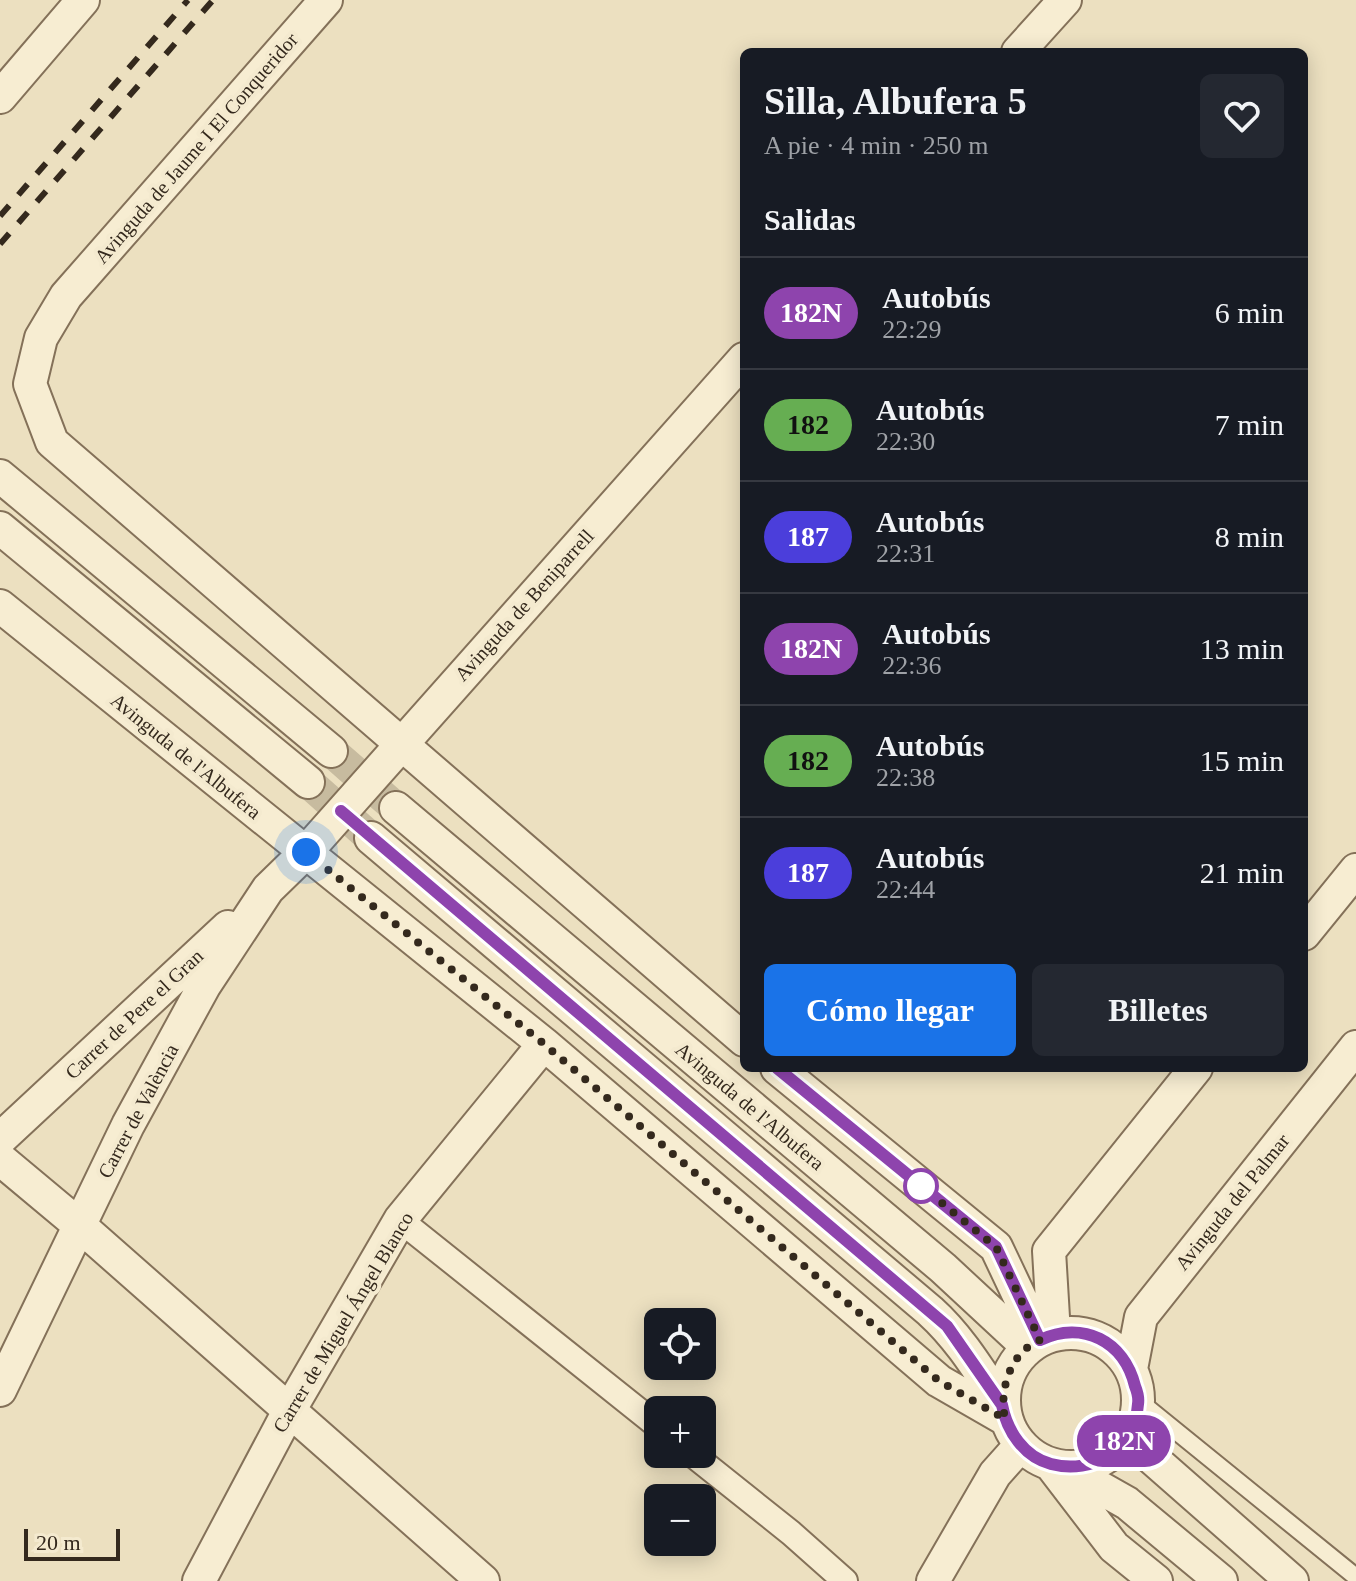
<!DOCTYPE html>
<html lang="es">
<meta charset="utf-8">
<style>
body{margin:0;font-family:Georgia,serif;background:#242831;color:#f1f3f6;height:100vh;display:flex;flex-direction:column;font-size:30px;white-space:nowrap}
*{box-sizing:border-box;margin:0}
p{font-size:26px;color:#9ea1a6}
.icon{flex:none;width:44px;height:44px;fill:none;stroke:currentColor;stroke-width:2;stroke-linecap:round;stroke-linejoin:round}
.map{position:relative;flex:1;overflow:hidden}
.sheet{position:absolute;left:740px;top:48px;width:568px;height:1024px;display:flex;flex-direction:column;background:#171b24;border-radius:12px;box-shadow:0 4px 20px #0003}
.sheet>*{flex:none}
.badge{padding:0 16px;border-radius:26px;font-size:28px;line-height:52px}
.buttons{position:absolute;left:644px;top:1308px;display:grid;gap:16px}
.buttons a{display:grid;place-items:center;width:72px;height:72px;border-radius:12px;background:#171b24;box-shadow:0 4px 20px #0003;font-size:40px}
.scale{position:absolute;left:24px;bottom:20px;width:96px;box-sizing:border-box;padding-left:8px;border:4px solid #34291d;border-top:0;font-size:22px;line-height:28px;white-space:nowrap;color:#34291d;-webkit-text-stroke:6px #f4eacf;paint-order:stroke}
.you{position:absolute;width:40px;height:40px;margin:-20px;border:6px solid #fff;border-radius:50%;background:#1a73e8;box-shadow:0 0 0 12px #1a73e833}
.map>.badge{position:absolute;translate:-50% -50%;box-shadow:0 0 0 4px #fff}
h2{padding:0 24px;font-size:30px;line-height:72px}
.round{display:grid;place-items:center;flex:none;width:84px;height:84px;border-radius:12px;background:#242831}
.head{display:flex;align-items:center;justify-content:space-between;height:136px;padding:0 24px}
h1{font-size:38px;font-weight:800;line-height:60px}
.primary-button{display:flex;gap:16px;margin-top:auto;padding:16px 24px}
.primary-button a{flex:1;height:92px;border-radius:12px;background:#1a73e8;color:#fff;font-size:32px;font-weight:800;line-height:92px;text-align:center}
.primary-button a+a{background:#242831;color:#f1f3f6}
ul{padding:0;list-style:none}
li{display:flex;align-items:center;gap:24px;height:112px;padding:0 24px;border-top:2px solid #363941}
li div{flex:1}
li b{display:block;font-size:30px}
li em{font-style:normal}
li .badge{min-width:88px;font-weight:700;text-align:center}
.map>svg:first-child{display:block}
</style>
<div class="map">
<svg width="1356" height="1581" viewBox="0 0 1356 1581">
<rect width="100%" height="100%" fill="#ece0c0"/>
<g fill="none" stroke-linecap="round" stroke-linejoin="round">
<!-- minor-tunnel -->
<path stroke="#c7bb9f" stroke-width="32" stroke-dasharray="32 16" stroke-linecap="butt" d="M331 751 396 808
M308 782 371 838"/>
<!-- service casing -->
<g stroke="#847159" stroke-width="20">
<path id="service" d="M1139 1401 1356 1577"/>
</g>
<!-- pedestrian casing -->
<g stroke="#847159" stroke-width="28">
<path id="pedestrian" d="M400 1220 658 1426
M692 1454 791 1533 845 1581"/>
</g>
<!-- minor casing -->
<g stroke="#847159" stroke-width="36">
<path id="minor" d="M326 0 66 296 41 338 30 384 52 442 744 1040
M1018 52 1065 0
M0 97 83 0
M0 476 331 751
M0 528 308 782
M0 606 544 1044 939 1381 1005 1419
M396 808 943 1268 1027 1346
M371 838 930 1311C960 1338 980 1372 1002 1405
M1304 934 1356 870
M777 1068 996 1247 1040 1340
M0 1139 228 927
M0 1159 79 1225 483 1581
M1004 1400a67 67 0 1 1 134 0a67 67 0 1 1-134 0Z
M1054 1334 1049 1251 1196 1068
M1131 1369 1141 1317 1356 1047
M0 1390 128 1125 204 986 268 889 306 852 744 359
M1128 1437 1292 1581
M1052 1466 1114 1547 1156 1581
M1065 1468 1127 1503 1221 1581
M199 1581 289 1411 400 1220 544 1044
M933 1581 995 1474 1020 1446"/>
</g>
<!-- service -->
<use href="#service" stroke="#f7edd2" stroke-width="16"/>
<!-- pedestrian -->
<use href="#pedestrian" stroke="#f7edd2" stroke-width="24"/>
<!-- minor -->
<use href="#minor" stroke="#f7edd2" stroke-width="32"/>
<!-- rail -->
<path stroke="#34291d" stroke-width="6" stroke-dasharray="14 14" stroke-linecap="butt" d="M0 216 188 0
M0 244 213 0"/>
</g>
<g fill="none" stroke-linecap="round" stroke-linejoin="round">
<!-- line casing -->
<g stroke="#fff" stroke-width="18">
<path id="line" d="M341 811 947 1326 1002 1405C1007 1431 1024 1457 1051 1464 1093 1475 1135 1449 1138 1404 1139 1398 1137 1391 1135 1386 1124 1341 1083 1320 1040 1340L996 1247 777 1068"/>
</g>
<!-- line -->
<use href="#line" stroke="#8e44ad" stroke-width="12"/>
<!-- walk -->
<path stroke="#34291d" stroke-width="8" stroke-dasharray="0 14.4" d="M306 852 544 1044 939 1381 1005 1419C999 1389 1010 1353 1040 1340L996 1247 921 1186"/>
</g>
<!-- markers -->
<circle fill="#fff" stroke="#8e44ad" stroke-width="4" cx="921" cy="1186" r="16"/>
<g text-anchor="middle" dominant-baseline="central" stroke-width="8" stroke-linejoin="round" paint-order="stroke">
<!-- street labels -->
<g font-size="20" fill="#34291d" stroke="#f4eacf">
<text transform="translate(196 148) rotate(-49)">Avinguda de Jaume I El Conqueridor</text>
<text transform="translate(524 605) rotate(-48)">Avinguda de Beniparrell</text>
<text transform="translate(186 756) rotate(39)">Avinguda de l'Albufera</text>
<text transform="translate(134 1014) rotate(-43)">Carrer de Pere el Gran</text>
<text transform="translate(750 1106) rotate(40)">Avinguda de l'Albufera</text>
<text transform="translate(138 1111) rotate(-62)">Carrer de València</text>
<text transform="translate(1232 1202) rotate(-51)">Avinguda del Palmar</text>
<text transform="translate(343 1322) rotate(-59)">Carrer de Miguel Ángel Blanco</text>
</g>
</g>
</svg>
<div class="buttons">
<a><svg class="icon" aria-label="locate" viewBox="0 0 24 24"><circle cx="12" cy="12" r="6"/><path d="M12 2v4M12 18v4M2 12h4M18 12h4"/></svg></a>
<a>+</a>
<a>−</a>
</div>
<div class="scale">20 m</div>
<div class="you" style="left:306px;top:852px"></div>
<b class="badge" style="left:1124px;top:1441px;background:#8e44ad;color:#fff">182N</b>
<section class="sheet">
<div class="head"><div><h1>Silla, Albufera 5</h1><p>A pie · 4 min · 250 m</p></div><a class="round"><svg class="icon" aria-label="heart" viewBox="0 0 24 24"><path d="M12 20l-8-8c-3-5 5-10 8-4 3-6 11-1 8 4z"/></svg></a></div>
<h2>Salidas</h2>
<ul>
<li><span class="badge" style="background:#8e44ad;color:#fff">182N</span><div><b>Autobús</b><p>22:29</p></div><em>6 min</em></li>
<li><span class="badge" style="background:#66ae52;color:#111">182</span><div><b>Autobús</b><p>22:30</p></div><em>7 min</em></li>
<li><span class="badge" style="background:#4b3edb;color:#fff">187</span><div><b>Autobús</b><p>22:31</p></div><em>8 min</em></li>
<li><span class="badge" style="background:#8e44ad;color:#fff">182N</span><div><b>Autobús</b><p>22:36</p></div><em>13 min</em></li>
<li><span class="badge" style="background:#66ae52;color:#111">182</span><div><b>Autobús</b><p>22:38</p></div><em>15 min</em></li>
<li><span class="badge" style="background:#4b3edb;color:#fff">187</span><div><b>Autobús</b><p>22:44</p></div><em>21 min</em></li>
</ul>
<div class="primary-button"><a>Cómo llegar</a><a>Billetes</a></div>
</section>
</div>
